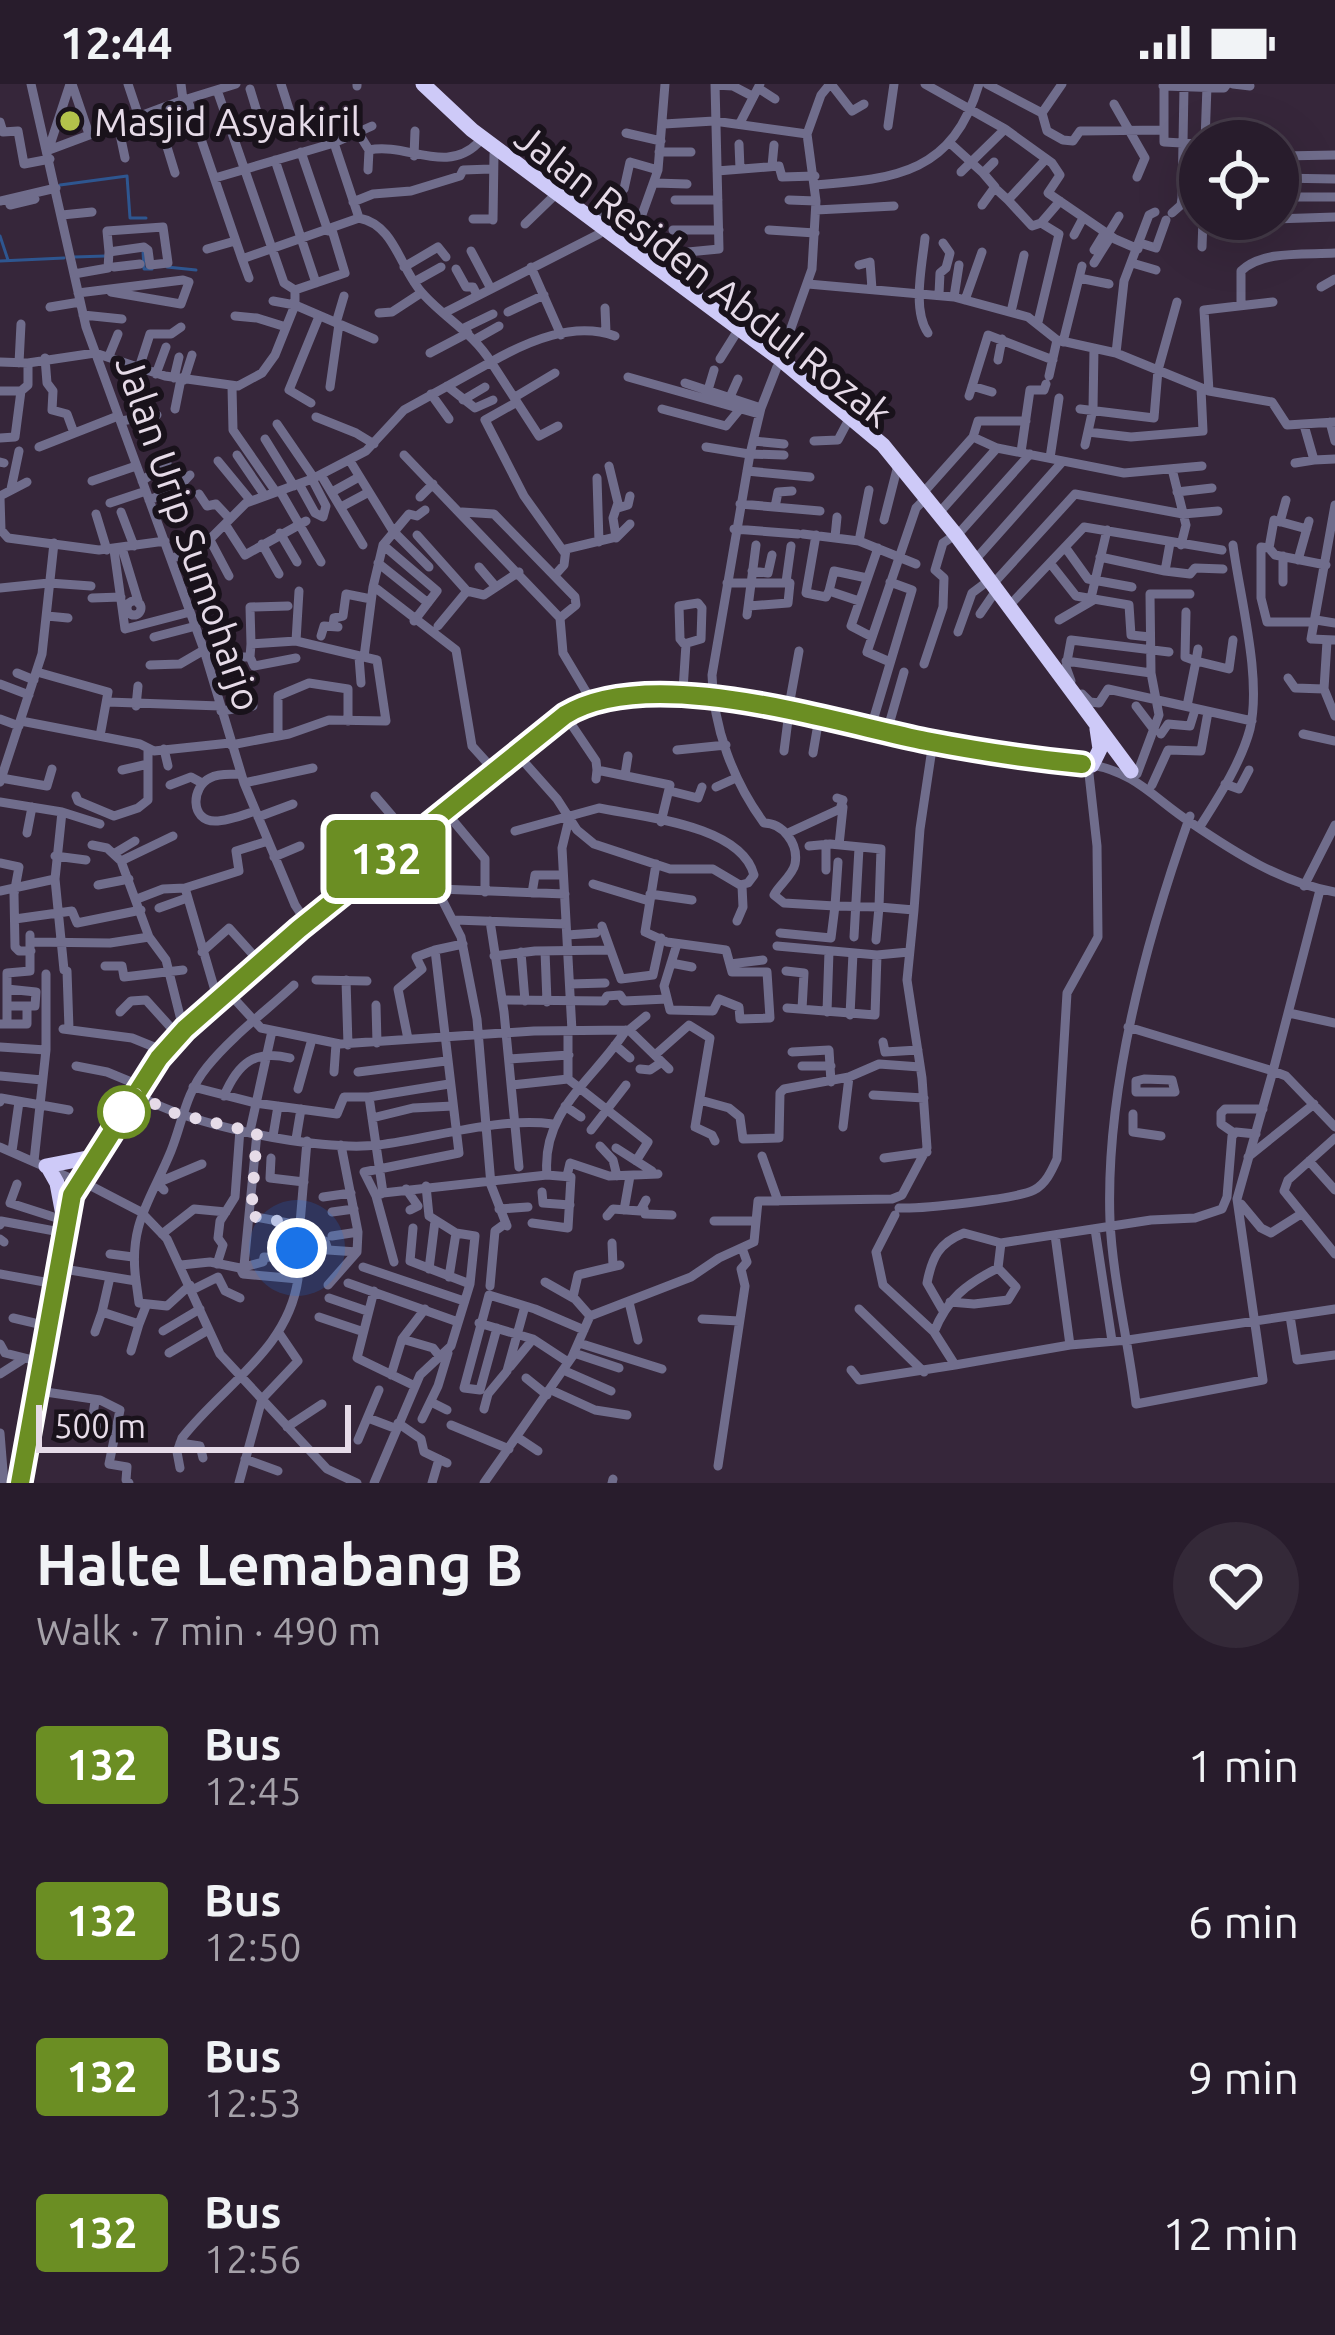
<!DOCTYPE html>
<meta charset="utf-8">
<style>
body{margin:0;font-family:Ubuntu,sans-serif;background:#342938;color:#f1f3f6;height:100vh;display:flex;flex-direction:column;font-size:45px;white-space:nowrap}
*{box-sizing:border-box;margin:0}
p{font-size:39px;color:#a5a1a9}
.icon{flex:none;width:66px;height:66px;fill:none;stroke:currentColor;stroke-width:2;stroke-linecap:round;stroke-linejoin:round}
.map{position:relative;height:1399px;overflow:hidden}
.sheet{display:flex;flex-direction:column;background:#281c2c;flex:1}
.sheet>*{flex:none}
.badge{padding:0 24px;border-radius:9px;font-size:42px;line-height:78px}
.tools{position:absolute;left:1179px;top:36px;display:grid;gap:24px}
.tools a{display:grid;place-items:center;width:120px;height:120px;border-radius:50%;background:#281c2c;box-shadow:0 12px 48px #0002,0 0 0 3px #443a48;font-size:60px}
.scale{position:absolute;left:36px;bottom:30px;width:315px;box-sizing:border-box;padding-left:12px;border:6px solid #e6dbe8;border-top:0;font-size:33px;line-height:42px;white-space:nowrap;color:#e6dbe8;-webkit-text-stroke:9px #19121b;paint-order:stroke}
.you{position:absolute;width:60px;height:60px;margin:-30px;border:9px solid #fff;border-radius:50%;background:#1a73e8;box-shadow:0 0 0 18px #1a73e833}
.map>.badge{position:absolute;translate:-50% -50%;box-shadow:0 0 0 6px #fff}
.round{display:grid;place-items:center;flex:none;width:126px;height:126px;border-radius:63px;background:#342938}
.overview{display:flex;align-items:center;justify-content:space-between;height:204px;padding:0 36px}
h1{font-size:57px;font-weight:600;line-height:90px}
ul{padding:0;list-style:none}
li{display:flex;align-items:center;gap:36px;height:156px;padding:0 36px}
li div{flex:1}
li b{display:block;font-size:45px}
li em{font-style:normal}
li .badge{min-width:132px;font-weight:700;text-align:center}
.status{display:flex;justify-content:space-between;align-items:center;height:84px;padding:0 60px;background:#281c2c;direction:ltr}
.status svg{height:33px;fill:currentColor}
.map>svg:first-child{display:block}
</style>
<div class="status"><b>12:44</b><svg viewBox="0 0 49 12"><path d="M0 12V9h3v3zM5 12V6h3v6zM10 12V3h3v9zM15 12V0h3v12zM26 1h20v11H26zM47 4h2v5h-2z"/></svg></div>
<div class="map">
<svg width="1335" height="1399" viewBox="0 0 1335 1399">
<rect width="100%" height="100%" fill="#36263a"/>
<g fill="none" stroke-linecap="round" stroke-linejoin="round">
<!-- stream -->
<path stroke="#2e5690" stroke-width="3" d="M60 101 127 92 130 134H146
M0 152 8 176
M143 167 144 185H152
M74 173 106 172
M0 177 64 174
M167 183 196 186"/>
<!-- minor -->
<path stroke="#706d8c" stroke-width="9" d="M31 0 86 243 204 566 244 699 295 821 307 839
M72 0 89 50
M128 0 139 33
M281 0 290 28
M357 0V2
M831 0 852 27 864 20
M925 0 1005 45 1052 79 1060 91 1048 109 1115 155 1138 165
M987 0 1042 29 1047 47 1063 56 1073 57 1080 47 1163 46
M1164 0V58L1200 60
M1233 0 1250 2
M715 1 733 2 752 12
M1163 2 1224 4 1227 0
M1184 3 1182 114 1200 115
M758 4 775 15
M184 16 236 0
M1114 20 1145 74 1137 93
M156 27 175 89
M1042 29 1062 0
M0 38 3 48 18 47 24 80 50 75
M740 39 760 0
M664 40 714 37 807 50
M118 41 125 74
M888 42 894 0
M1230 43V57
M626 49 661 57
M359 50 369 66C406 58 446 91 478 59
M235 54 261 41 250 5
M1205 57 1207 2
M334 59 359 134
M739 60 740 85
M951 60 983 89 994 78
M49 64 70 0
M49 66 183 16 181 0
M301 68 328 147
M659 68H691
M414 72 415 47
M275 76 316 199
M772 82 774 61
M1278 83 1282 72 1335 71
M368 86 369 66
M717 87 779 82 782 93 815 92
M961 88 1005 45
M215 94 334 59 372 42
M1278 94 1335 95
M655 99 687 100
M815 101C898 95 953 88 979 0
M995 104 1008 116 1046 75
M624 105 630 78 658 86
M1278 113H1335
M675 116H718
M789 116 816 117
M1008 116 1032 142 1041 139
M0 117 56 104
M353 118 373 110 411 107 460 92 463 86 491 85
M10 121 35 115
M982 121 995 103 983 89
M816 126 894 122
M1172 129 1181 121 1182 114
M62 131 92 128
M473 135H493
M1274 135 1335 133
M493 136 494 70
M525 140 556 110
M598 140 610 105
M163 143 168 179 150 181 148 166 144 163 109 168 107 147Z
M673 146H719
M769 146 815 149
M1108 150 1119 132
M1074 151 1083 134
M925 154C922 182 912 226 928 249
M1140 159 1156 164 1166 136
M1202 163 1203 135
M207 165 235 157
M1094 166 1105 148
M471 167 490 203
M634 167 639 139 658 86 665 0
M242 175 249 194
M1094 179 1111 152
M1132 179 1156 186
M859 181 870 178 872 205
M114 183 140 180
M404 183 438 163 446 173
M531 183 561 251
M456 185 466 203H473L477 211
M74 190 108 184 109 168
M1079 194 1109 200
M673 196 688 168 719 165 715 0
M414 198 441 183
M808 200 954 213 1028 233 1057 256 1116 269 1209 307 1272 318 1287 341 1335 338
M1321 203 1335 195
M295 206 345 189 332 146
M78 209 183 196 189 198 181 220 111 208
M939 210 940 189 946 184 950 169 943 159
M954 213 959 181
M965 216 982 168
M273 217 295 221 374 255
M1241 221V187C1262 166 1306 171 1335 169
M50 223 80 218
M605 224 606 248
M508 228 544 211
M1011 228 1024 171
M379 229 392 228 421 209
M444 229 599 150
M83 231 122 235
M235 232 257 234 286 243
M1038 238 1059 150 1041 139 1060 117
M336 239 344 212
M464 244 493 230
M476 255 499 242
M1063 258 1082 182
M430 269 468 249
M1116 269 1124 197 1149 131 1155 128
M109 272 118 250
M45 274 47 299 53 307 52 326 67 330 74 349
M720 275 735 251
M780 275 812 185 816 117 807 50 821 11 830 0
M998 276 1002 255
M0 278 28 279 95 269 165 292 238 302 262 289 275 271 295 221V206L284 199 217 6
M19 279 21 240
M777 283 761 324 750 370 712 591C713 643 733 697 764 739 782 739 799 759 795 780 793 791 778 802 774 811L784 819 835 822 831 854 780 849
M139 284 150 250H171L181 243
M156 290 166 263
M1049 292 1057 256
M628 293 759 330
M174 294 179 273
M184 296 192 271
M685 299 761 324
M447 302 475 324 493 316
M972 302 992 308
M232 303 233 346 276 408
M330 303 339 240
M708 306 714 286
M0 307H21
M1209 307 1204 226 1273 218
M431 310 449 335
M969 312 988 251 1053 276
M515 313 555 289
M730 313 738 295
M463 316 485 303
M517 318 485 336 524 412 564 468
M311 319 289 306 318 235
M175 325 181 295
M662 325 726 342 740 325
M1080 325 1154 334 1158 286 1177 218
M316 333 356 349 374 360
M121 337 157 331
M1330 338 1335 357
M277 340 314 394
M558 342 539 352 491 278C528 257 574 237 615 252
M1088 348 1131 353 1203 347 1201 305
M973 353 997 364 1124 389 1202 382
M0 354 15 353 21 307 28 301V279
M265 355 294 402
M753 357 784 360
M814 357 838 356 847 339
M1085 361 1093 325 1094 264
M39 363 118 332
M706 363 749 370 784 371
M1021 368 1030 306H1044L1046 300
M237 371 265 412
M404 371 560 534 563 569 591 616
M1050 374 1059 314
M1314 376 1335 375
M218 377 251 417
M350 377 393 447 429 483
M0 378 4 379
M1295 379 1314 376 1304 341
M1172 385 1186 441 1181 461
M747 387 810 393
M321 391 363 461
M597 394 599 458
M92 397 136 382
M142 397 167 379
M299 400 315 429 323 433 326 422 312 395
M11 405 19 367
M280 407 321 478
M332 408 359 393
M1177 408 1212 404
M923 409 973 353 978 337H1026
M199 410 207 422 216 420 229 434
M0 412 27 398
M0 413 1 446 8 454 99 466 165 457
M420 413 433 400
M149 416 177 405 190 391
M110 419 146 407
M740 420 820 427
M1335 421 1311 555 1335 556
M341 423 369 408
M775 423 778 408 792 407
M618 424 628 421 630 412
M121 428 134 462
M462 428 494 430 575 513 576 521 560 534
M939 429 997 364
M96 430 107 466
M884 436 897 385
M1280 438 1286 416
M225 440 245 471 306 437
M734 445 798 450
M280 449 297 478
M803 450 859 457 916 480
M417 451 467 507 438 542
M816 451 806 509 826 513 829 507 859 517
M835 453 837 433
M616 454 630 440
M210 456 229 492
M859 457 869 406
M262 460 279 490
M383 461 437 507 414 537
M1065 463 1088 495 1132 503
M122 464 139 520
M1269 464 1274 436 1307 445
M114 466 125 545 190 528
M1283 472V498
M1100 473 1165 487 1170 459
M171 475 204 461 246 419 312 395 366 367 404 326 491 278C473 249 446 235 424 211 400 187 396 141 359 134L242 175 188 17
M975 476 1063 377
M1298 476 1309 437
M378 479 428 519
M1050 479 1076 512 1129 521 1131 551 1150 553
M479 483 496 503
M752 487 768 489 772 471
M1165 487 1190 490 1195 484 1223 485
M555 491 564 481 566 465 616 453 613 434 618 419 609 382
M786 498 791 462
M727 499H790L788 519 749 522
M992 501 1075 410 1183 430 1218 427
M373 503 383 461 409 430 417 432 425 426
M0 504 49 499 91 502
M467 507 484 511 519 488
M829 507 834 487 867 494
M92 514 121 513
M1091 514 1107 446
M127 524a7 7 0 1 1 14 0a7 7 0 1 1-14 0Z
M698 519 702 524 701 555 684 560 680 555 679 522Z
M1008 523 1084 443 1222 466
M1186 528 1185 573 1196 577 1198 565
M980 530 993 511
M747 531 756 461
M47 532 68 534
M1059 536 1095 515
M1316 536 1335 539
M1315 538H1267L1261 514V463L1269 464 1275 471 1326 481
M333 542 334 534 343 532 346 510 371 515
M958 548 972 509 984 500
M321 552 324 542 338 543
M154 553 196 542
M872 553 851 542 878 464
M296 557 299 507
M1327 557 1324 605 1335 632
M251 560 250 523 288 522
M206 573H250L251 560 296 557 364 573 373 503 377 505 456 566 472 662 491 683
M250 573 254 582 296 574
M359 573 361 599
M1066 577 1151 589
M890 578 867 568 916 424 922 418
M924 580 943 523 944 494 935 486 943 459 961 447 1030 370
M150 581 180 580 204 566
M37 588 108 608 100 652
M17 589 34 596
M1288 594 1295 604 1324 605
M1071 597 1066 583 1071 556 1169 568
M0 600 29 611
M683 606 686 560
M1082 610 1090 618 1099 619 1108 605 1252 637
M108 618 220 622
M136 622 138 602
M789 622 799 567
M1136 622 1155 647
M1187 622 1196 577 1229 585 1233 556
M221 627 253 622
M565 631 596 677 597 686
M0 635 19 642
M21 637 140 660 154 667 230 659
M872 640 912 506 890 498
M888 644 904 588
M278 650V612L309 599 348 605V637
M1161 650 1168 640 1190 642 1194 629
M1303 650 1335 657
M231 661 289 650 329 636 386 637 377 576 364 573
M164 665 168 682
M677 666 726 661
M784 667 789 628
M813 669 819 634
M1092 681C1135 688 1156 716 1190 738 1234 768 1282 799 1335 808
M122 686 148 680
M240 690C230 691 220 689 210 694 191 703 190 737 215 737 228 737 243 731 255 727
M1137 690 1159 631 1151 589 1150 510H1190
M625 691 628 672
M1 694 47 702 52 685
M596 695 597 686 670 701 661 738
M0 698 42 570 54 459
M244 699 313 684
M1225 700 1239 705 1249 686
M170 701 191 693 202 699
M1152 701 1168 666 1201 667 1208 628
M716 703 736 694
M670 707 698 714 702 703
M76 712 78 717 114 732 138 724 148 716V665
M375 712 411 754 461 853 477 935 491 1101 507 1142
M0 718 62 728 100 740
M445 727 485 775V808
M62 728 55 795 64 886 67 887 69 945
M1190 732C1146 856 1105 1006 1110 1137 1113 1198 1129 1260 1136 1320L1263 1296 1237 1115 1273 987 1286 992 1335 1043
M258 733 293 720
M569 735 562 764 572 947
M327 741 331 756 357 792
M1199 744C1218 714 1241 679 1250 645 1262 594 1240 514 1233 461
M515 747 599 724C643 733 741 741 754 791L748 799 740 801 713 785H670L594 760 577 746 557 715 517 670
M27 749 32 723
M788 749 840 725 843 716 837 714
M826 760V786
M92 761 107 764 121 777 149 853 166 876 182 940
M839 761 843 723
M809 762 830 760 881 765 879 823 835 822 838 778
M115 769 135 757
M55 772 86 776
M274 773 300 762
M121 777 173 752
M0 779 19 783 14 810 15 863 19 867H31
M656 780 645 848 667 858 726 866 732 888H767L770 934 740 935 739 923 719 915 713 927 670 926 664 902 677 860
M593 800 649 817
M98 801 129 795
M1304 802 1335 741
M439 805 565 810
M0 807 55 795
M532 809 535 791H563
M650 810 692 816
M137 815 163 805 185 804
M159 824 187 814
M15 835 72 827 77 839 141 826
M455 836 566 840
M490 837 504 928 519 1083
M737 837 743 823 742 802
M602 842 621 895 653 891 661 854
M567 851 596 849
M854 853 859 764
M876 856 879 823 914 826 920 745 933 658
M30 858 110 859 149 853
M777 862 877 871 909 868
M545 867 547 918
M202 868 229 844 257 875
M521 868 525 917
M494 872 535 867 610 866
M671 879 692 883
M730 880 763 876
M105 882H122L124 893 183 886
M786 887 804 889 802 925
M316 896 367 897
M346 896 348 961
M570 900 605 899
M7 905 36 908 35 922H7
M227 907 261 944 340 960 534 947 629 946 646 932
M216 910 185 804 239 787 236 767 268 757
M502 916 604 917 607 912 620 911 624 917 667 915
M376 921 377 959
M787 924 875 931 877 871
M120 928 131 917 146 916 174 947
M827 928 829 867
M1289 929 1335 939
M850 931 853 869
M0 940H7V889L30 887V851
M7 940H27V923
M1128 943 1273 987 1320 806
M63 945 132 954 159 965
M629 946 669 985
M408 955 398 905 422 885 416 873 435 866
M883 958 885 968 918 966
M615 961 630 974
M0 963 46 966
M792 968 829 966 831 998
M655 971 689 941 710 954 695 1043 712 1051 715 1057
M509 975 569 971
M76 982 107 988 136 1000
M802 982H831
M640 985 650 986 662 978
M334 988 336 960
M358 988 446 977
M0 992 42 996
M568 995 648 1058 636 1077
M1144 995 1172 996 1175 1008H1136V997Z
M512 1001 568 995V947
M193 1003 255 1019 337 1030 344 1013H369
M298 1005 312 955
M136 1010C186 1041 319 1068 378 1061 435 1054 496 1033 553 1040
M873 1011 924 1014
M224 1012C238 979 255 965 290 974
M700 1016 729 1024 740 1033 743 1055
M0 1018 1 1014 69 1026
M565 1022 581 1033
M1133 1030V1048L1161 1052
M372 1034 413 1024 453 1022
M843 1043 849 993
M591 1046 626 1001
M250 1047 272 947
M1234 1049 1221 1040V1029L1225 1025H1263
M273 1052 278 1022
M1335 1054 1288 1096 1284 1107 1335 1170
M296 1055 301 1025
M743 1055 779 1054 780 1009 784 1005 849 993 879 980 920 983
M600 1062 613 1076 617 1092
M0 1063 77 1097
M616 1064 652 1087
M12 1067 19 1018
M762 1072 778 1117
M1248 1073 1314 1020
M271 1074 270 1094 304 1098
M884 1074 927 1068
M34 1077 46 966V890
M1309 1077 1335 1106
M547 1091C541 1026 595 995 626 946
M567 1092 570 1079 609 1092 658 1090
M17 1100 10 1119 63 1136
M91 1102 141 1128 167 1155 220 1270 327 1385 357 1399
M406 1105 418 1122 410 1126
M164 1106 157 1099 202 1080
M542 1108 543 1119 570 1121
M383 1109 369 1013 449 1000
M376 1112 364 1088 459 1069 435 866 463 860
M323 1113 351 1109
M1241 1120 1261 1144 1271 1149 1301 1130
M899 1124C921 1125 1017 1115 1034 1106 1046 1100 1052 1086 1057 1075L1067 909 1098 853 1097 762 1088 681
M499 1125 528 1123
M644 1125 645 1130 672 1131
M624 1126 630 1092
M332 1128 354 1125
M251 1132 299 1141
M607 1132 613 1125 640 1127 646 1116
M714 1137H754
M0 1141 1 1137 60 1148
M413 1144 410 1177 470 1200
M1095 1145 1112 1257
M162 1150 194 1125 226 1128
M1055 1151 1070 1261
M332 1152 358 1148
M0 1155 4 1158
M325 1157 328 1166 357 1168
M612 1159 613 1182
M1001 1159 1151 1136 1195 1134 1222 1125 1227 1113 1232 1052 1236 1048 1256 1050
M110 1170 133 1173
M394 1178 376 1112 383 1109 547 1091 571 1093 568 1144 532 1139
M217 1180 223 1161 218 1154 220 1137 235 1113 240 1045
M181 1181 210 1178 240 1184 263 1178 264 1173 297 1175 307 1057
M244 1182 257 1049
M363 1183 464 1217
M58 1184 136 1197 139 1219 167 1222 190 1201
M429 1185 435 1137
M0 1190 50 1199
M110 1193 102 1228 139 1240 146 1222
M449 1193 456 1149
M136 1197C128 1140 151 1116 171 1067 183 1037 185 1010 207 983 231 953 266 927 294 901
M348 1199 458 1238
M328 1201 357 1168 358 1148 341 1061
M490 1202 495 1147 506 1139
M192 1206 218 1193 225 1207 240 1214
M374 1207 357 1274 415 1302
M573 1213 578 1191 620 1181
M329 1214 367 1227
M629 1218 638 1256
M950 1218 974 1220 1008 1216 1016 1203 998 1184
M859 1225 924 1288
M590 1232 691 1193 719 1174 754 1158 758 1117 892 1115 902 1111 927 1064 922 994 907 896 914 826
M1290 1232 1297 1276 1335 1271
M319 1233 361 1247
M13 1234 43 1241
M702 1235 739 1237
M479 1239 533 1255 568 1278
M497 1244 480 1306 464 1304 489 1211 535 1225 584 1246
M163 1247 200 1225
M95 1248 102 1228
M934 1248C947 1215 966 1200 998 1184L1001 1159 964 1149C939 1159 932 1173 927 1199L942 1225
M402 1255 425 1225
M579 1259 662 1285
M0 1260 5 1269 41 1278
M131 1267 139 1240
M169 1269 208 1246
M574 1269 619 1284
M955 1281 1070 1261 1128 1256 1335 1225
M510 1283 533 1255
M563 1286 611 1307
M851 1286 859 1296 955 1281 934 1248 883 1201 876 1168 895 1131
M0 1290 22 1276
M391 1291 402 1255 433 1264 440 1273
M526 1294 547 1311
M32 1306 100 1316 120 1326 109 1380 127 1383 126 1396 129 1399
M551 1306 595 1326 627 1331
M95 1317 92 1339 115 1347
M431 1318 447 1326
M484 1325 488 1310 507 1287 525 1222
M368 1334 397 1345
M422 1335 438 1302 448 1269
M398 1339 421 1355 424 1368 447 1379
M451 1341 509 1365
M287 1343 322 1320
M0 1349 4 1399
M517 1353 538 1367
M358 1356 379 1306
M180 1359 200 1362 203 1374
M245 1375 278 1387
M718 1382 745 1202 741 1185 747 1178 742 1164
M180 1384 177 1368 182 1354C223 1301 288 1266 298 1195L243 1190 240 1184
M239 1399 262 1315 298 1277 279 1249
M374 1399 420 1291 451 1262 470 1200 475 1152 456 1149 429 1132 426 1102
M432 1399 439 1375
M484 1399 572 1273 590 1232 575 1215 545 1198
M612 1399 613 1395"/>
<!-- highway -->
<path stroke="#cecaf8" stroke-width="15" d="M423 0 472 46 780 275 883 361 956 451 1131 687
M46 1082 87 1074
M48 1083 57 1099 63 1131
M20 1399 72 1111 159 975 185 945 304 841 565 631C651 577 839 641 936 659 988 668 1040 676 1092 681L1100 665 1097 645"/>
</g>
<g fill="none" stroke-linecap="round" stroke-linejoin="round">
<!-- line casing -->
<g stroke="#fff" stroke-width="27">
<path id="line" d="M20 1399 72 1111 159 974 185 945 299 845 565 631C650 579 832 638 926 657 978 667 1030 675 1082 680"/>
</g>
<!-- line -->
<use href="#line" stroke="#6b8e23" stroke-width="18"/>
<!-- walk -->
<path stroke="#e6dbe8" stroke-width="12" stroke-dasharray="0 21.6" d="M124 1028 136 1010 170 1028 257 1049 251 1132 299 1141 297 1164"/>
</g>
<!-- markers -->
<circle fill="#b3c24b" stroke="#19121b" stroke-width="4.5" cx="70" cy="37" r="12"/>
<circle fill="#fff" stroke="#6b8e23" stroke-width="6" cx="124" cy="1028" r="24"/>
<g text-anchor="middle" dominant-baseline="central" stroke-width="12" stroke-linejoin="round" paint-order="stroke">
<!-- poi labels -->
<g font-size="39" fill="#e6dbe8" stroke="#19121b" text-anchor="start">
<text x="94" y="37">Masjid Asyakiril</text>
</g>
<!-- street labels -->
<g font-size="39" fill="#e6dbe8" stroke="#19121b">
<text transform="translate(704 191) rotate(38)">Jalan Residen Abdul Rozak</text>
<text transform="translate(189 449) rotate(71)">Jalan Urip Sumoharjo</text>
</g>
</g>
</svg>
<div class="tools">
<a><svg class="icon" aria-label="locate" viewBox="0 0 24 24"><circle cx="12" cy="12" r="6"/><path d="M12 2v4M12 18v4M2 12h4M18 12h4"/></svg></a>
</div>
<div class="scale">500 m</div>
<div class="you" style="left:297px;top:1164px"></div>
<b class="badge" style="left:386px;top:775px;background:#6b8e23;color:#fff">132</b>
</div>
<section class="sheet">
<div class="overview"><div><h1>Halte Lemabang B</h1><p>Walk · 7 min · 490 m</p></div><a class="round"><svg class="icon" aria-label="heart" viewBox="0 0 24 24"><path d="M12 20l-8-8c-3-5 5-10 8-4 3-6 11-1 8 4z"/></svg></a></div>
<ul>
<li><span class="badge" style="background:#6b8e23;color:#fff">132</span><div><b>Bus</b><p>12:45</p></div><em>1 min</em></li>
<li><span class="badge" style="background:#6b8e23;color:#fff">132</span><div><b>Bus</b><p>12:50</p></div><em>6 min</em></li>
<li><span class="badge" style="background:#6b8e23;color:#fff">132</span><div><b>Bus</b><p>12:53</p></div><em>9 min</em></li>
<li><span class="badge" style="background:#6b8e23;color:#fff">132</span><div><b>Bus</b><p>12:56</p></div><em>12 min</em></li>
</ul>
</section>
